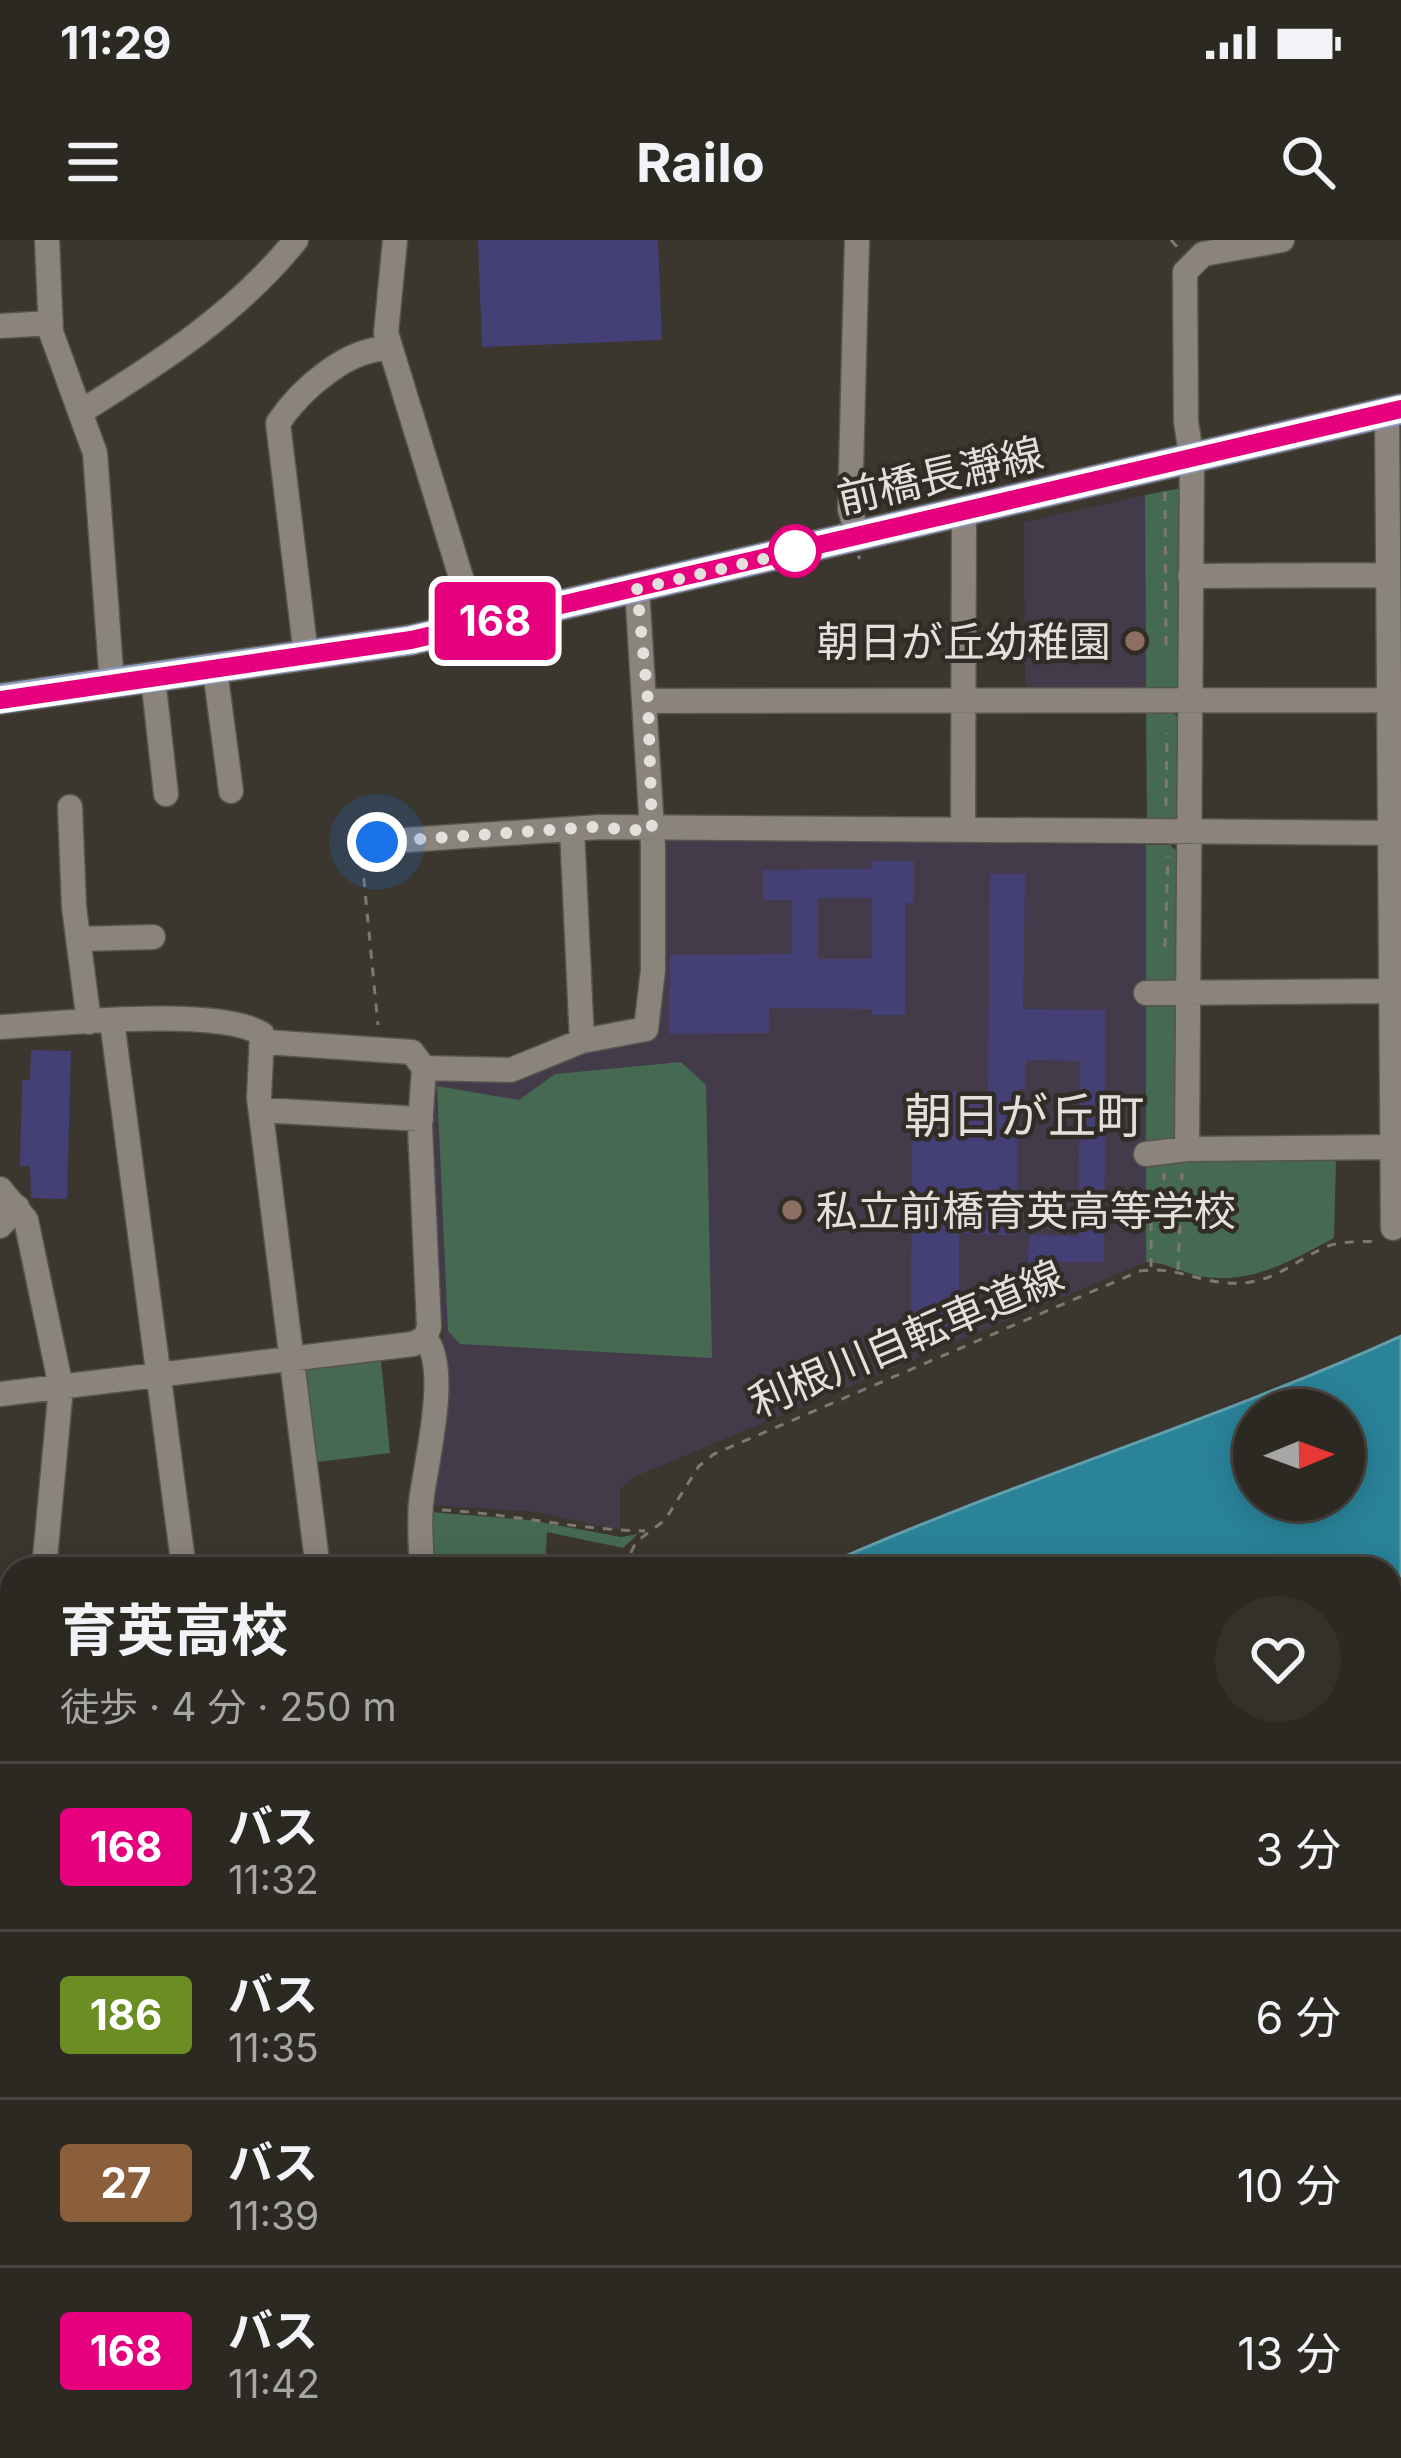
<!DOCTYPE html>
<html lang="ja">
<meta charset="utf-8">
<style>
body{margin:0;font-family:Inter,"Noto Sans JP",sans-serif;background:#34302a;color:#f1f3f6;height:100vh;display:flex;flex-direction:column;font-size:45px;white-space:nowrap}
*{box-sizing:border-box;margin:0}
p{font-size:39px;color:#a6a6a5}
.icon{flex:none;width:66px;height:66px;fill:none;stroke:currentColor;stroke-width:2;stroke-linecap:round;stroke-linejoin:round}
.map{position:relative;flex:1;overflow:hidden}
.drawer{position:absolute;left:0px;top:1317px;width:1401px;height:903px;display:flex;flex-direction:column;background:#2c2822;border-radius:36px 36px 0 0;box-shadow:0 6px 30px #0003,0 0 0 3px #484440}
.drawer>*{flex:none}
.badge{padding:0 24px;border-radius:9px;font-size:42px;line-height:78px}
.needle{width:78px;rotate:89deg}
.controls{position:absolute;left:1233px;top:1149px;display:grid;gap:24px}
.controls a{display:grid;place-items:center;width:132px;height:132px;border-radius:50%;background:#2c2822;box-shadow:0 6px 30px #0003,0 0 0 3px #484440;font-size:60px}
.you{position:absolute;width:60px;height:60px;margin:-30px;border:9px solid #fff;border-radius:50%;background:#1a73e8;box-shadow:0 0 0 18px #1a73e833}
.map>.badge{position:absolute;translate:-50% -50%;box-shadow:0 0 0 6px #fff}
.round{display:grid;place-items:center;flex:none;width:126px;height:126px;border-radius:63px;background:#34302a}
.summary{display:flex;align-items:center;justify-content:space-between;height:204px;padding:0 60px}
h1{font-size:57px;font-weight:700;line-height:90px}
ul{padding:0;list-style:none}
li{display:flex;align-items:center;gap:36px;height:168px;padding:0 60px;border-top:3px solid #484440}
li div{flex:1}
li b{display:block;font-size:45px}
li em{font-style:normal}
li .badge{min-width:132px;font-weight:700;text-align:center}
.status{display:flex;justify-content:space-between;align-items:center;height:84px;padding:0 60px;background:#2c2822;direction:ltr}
.status svg{height:33px;fill:currentColor}
header{display:flex;justify-content:space-between;align-items:center;height:156px;padding:0 60px;background:#2c2822;font-size:54px;font-weight:700}
.map>svg:first-child{display:block}
</style>
<div class="status"><b>11:29</b><svg viewBox="0 0 49 12"><path d="M0 12V9h3v3zM5 12V6h3v6zM10 12V3h3v9zM15 12V0h3v12zM26 1h20v11H26zM47 4h2v5h-2z"/></svg></div>
<header><svg class="icon" aria-label="menu" viewBox="0 0 24 24"><path d="M4 6h16M4 12h16M4 18h16"/></svg>Railo<svg class="icon" aria-label="search" viewBox="0 0 24 24"><circle cx="10" cy="10" r="6"/><path d="M15 15l6 6"/></svg></header>
<div class="map">
<svg width="1401" height="2218" viewBox="0 0 1401 2218">
<rect width="100%" height="100%" fill="#3b362e"/>
<!-- education -->
<path fill="#433a4a" d="M1145 255 1146 453 1025 454 1024 282Z
M666 600 1146 605V1022L632 1238 620 1249V1290L537 1272 428 1265 447 1172 430 836 653 799Z"/>
<!-- green -->
<path fill="#456a51" d="M1181 248V445L1173 453H1146L1145 255Z
M1172 471 1178 478V575L1169 584 1147 583 1146 472Z
M1146 605H1170L1178 612V738L1173 745 1146 746Z
M1172 765 1178 770 1177 900 1146 906V766Z
M681 822 706 845 712 1118 460 1104 448 1091 437 846 519 860 555 834Z
M1146 918H1336L1334 998C1293 1020 1249 1046 1200 1036 1180 1032 1168 1023 1146 1022Z
M381 1120 390 1213 310 1223 302 1130Z
M431 1272 529 1280 621 1297 638 1294 623 1308 547 1292 545 1329H433Z
M1389 2181 1401 2190V2218H1183V2208H1389Z"/>
<!-- water -->
<path fill="#2a8399" stroke="#629fad" stroke-width="3" fill-rule="evenodd" d="M1401 1096V1503L1389 1512V1329H816C1008 1243 1210 1183 1401 1096ZM1254 1170H1344V1260H1254Z
M12 1784V2014L0 2020V1790Z"/>
<!-- building -->
<path fill="#444075" fill-rule="evenodd" d="M478 0H658L662 100 482 107Z
M872 621H914V663H905V775H872V769L769 768 770 793 669 794 670 715 792 714V660H763V630L872 629ZM818 658H872V719H818Z
M990 634H1025L1023 769 1106 770 1104 1022H1028L1029 995 1078 996 1080 821 1026 820 1025 849H1018L1017 995 959 994V1089H911L912 852H988Z
M31 810 71 811 67 959 31 958 30 926H20L22 840H30Z"/>
<g fill="none" stroke-linecap="round" stroke-linejoin="round">
<!-- minor casing -->
<g stroke="#58544d" stroke-width="27">
<path id="minor" d="M47 0 51 92 95 213 112 444
M395 0 386 93 476 386
M857 0 850 269 858 297
M1282 0 1203 14 1185 32 1186 182 1192 220 1187 909 1391 907
M0 86 50 83
M82 171C161 122 237 73 296 0
M1387 172 1393 988
M1190 336 1388 335
M306 415 278 183C300 150 349 106 391 109
M215 430 231 551
M153 438 166 554
M648 461 1392 460
M70 567 74 667 89 782
M572 589 582 801
M963 590 964 272
M377 602 600 587 1401 593
M78 699 153 697
M1146 753 1392 751
M112 781 184 1329
M0 787C56 784 218 766 262 794L259 858 318 1329
M265 802 412 812 424 828
M261 870 421 879
M1146 914 1187 909
M0 949 26 980 61 1147 44 1329
M0 986 17 967
M0 1154 413 1104 425 1098 429 1087 420 886 424 828 511 830 582 801 646 789 653 730V606L637 349
M422 1329C421 1307 419 1285 421 1263 425 1225 451 1128 425 1098
M0 1367 12 1368
M0 1634 12 1633
M1389 1667 1401 1668
M1389 1836 1401 1837
M1389 2003 1401 2002
M1389 2175H1401
M748 2208 749 2218
M910 2208 913 2218
M1133 2208V2218
M1169 2208V2218
M184 2218 202 2208
M387 2218H401
M693 2218 718 2208"/>
</g>
<!-- major casing -->
<g stroke="#58544d" stroke-width="33">
<path id="major" d="M0 459 411 400 1401 169"/>
</g>
<!-- path -->
<path stroke="#7d7972" stroke-width="3" stroke-dasharray="9 9" stroke-linecap="butt" d="M1171 0 1178 8
M1165 252 1166 405
M1166 566 1167 493
M362 620 378 785
M1165 707 1168 616
M1151 1027V981L1163 961 1164 933
M1178 1030 1182 933
M442 1270C511 1274 579 1290 645 1291
M623 1329 636 1302 665 1280 699 1226 714 1214 1140 1031C1180 1025 1209 1049 1251 1042 1281 1037 1301 1017 1328 1006 1343 1001 1360 1002 1376 1001
M0 1728 12 1725"/>
<!-- minor -->
<use href="#minor" stroke="#8a847c" stroke-width="24"/>
<!-- major -->
<use href="#major" stroke="#8f9fc3" stroke-width="30"/>
<!-- path-bridge -->
<path stroke="#7d7972" stroke-width="3" stroke-dasharray="9 9" stroke-linecap="butt" d="M841 284 860 319"/>
</g>
<g fill="none" stroke-linecap="round" stroke-linejoin="round">
<!-- line casing -->
<g stroke="#fff" stroke-width="27">
<path id="line" d="M0 460 411 400 1401 169"/>
</g>
<!-- line -->
<use href="#line" stroke="#e6007e" stroke-width="18"/>
<!-- walk -->
<path stroke="#e3e0db" stroke-width="12" stroke-dasharray="0 21.6" d="M377 602 591 587 652 591 648 461 637 349 813 307 795 311"/>
</g>
<!-- markers -->
<circle fill="#fff" stroke="#e6007e" stroke-width="6" cx="795" cy="311" r="24"/>
<g fill="#8d6e63" stroke="#312c25" stroke-width="4.5">
<circle cx="1135" cy="401" r="12"/>
<circle cx="792" cy="970" r="12"/>
</g>
<g text-anchor="middle" dominant-baseline="central" stroke-width="9" stroke-linejoin="round" paint-order="stroke">
<!-- street labels -->
<g font-size="42" fill="#e3e0db" stroke="#312c25">
<text transform="translate(940 235) rotate(-13)">前橋長瀞線</text>
<text transform="translate(906 1098) rotate(-23)">利根川自転車道線</text>
</g>
<!-- poi labels -->
<g font-size="42" fill="#e3e0db" stroke="#312c25" text-anchor="end">
<text x="1111" y="401">朝日が丘幼稚園</text>
<text x="816" y="970" text-anchor="start">私立前橋育英高等学校</text>
</g>
<!-- quarter labels -->
<g font-size="48" fill="#e3e0db" stroke="#312c25">
<text x="1024" y="875">朝日が丘町</text>
</g>
</g>
</svg>
<div class="controls">
<a><svg class="needle" viewBox="-14 -14 28 28"><path d="M0-13l5 13h-10z" fill="#e53935"/><path d="M0 13l5-13h-10z" fill="#a6a6a5"/></svg></a>
</div>
<div class="you" style="left:377px;top:602px"></div>
<b class="badge" style="left:495px;top:381px;background:#e6007e;color:#fff">168</b>
<section class="drawer">
<div class="summary"><div><h1>育英高校</h1><p>徒歩 · 4 分 · 250 m</p></div><a class="round"><svg class="icon" aria-label="heart" viewBox="0 0 24 24"><path d="M12 20l-8-8c-3-5 5-10 8-4 3-6 11-1 8 4z"/></svg></a></div>
<ul>
<li><span class="badge" style="background:#e6007e;color:#fff">168</span><div><b>バス</b><p>11:32</p></div><em>3 分</em></li>
<li><span class="badge" style="background:#6b8e23;color:#fff">186</span><div><b>バス</b><p>11:35</p></div><em>6 分</em></li>
<li><span class="badge" style="background:#8b5e3c;color:#fff">27</span><div><b>バス</b><p>11:39</p></div><em>10 分</em></li>
<li><span class="badge" style="background:#e6007e;color:#fff">168</span><div><b>バス</b><p>11:42</p></div><em>13 分</em></li>
</ul>
</section>
</div>
